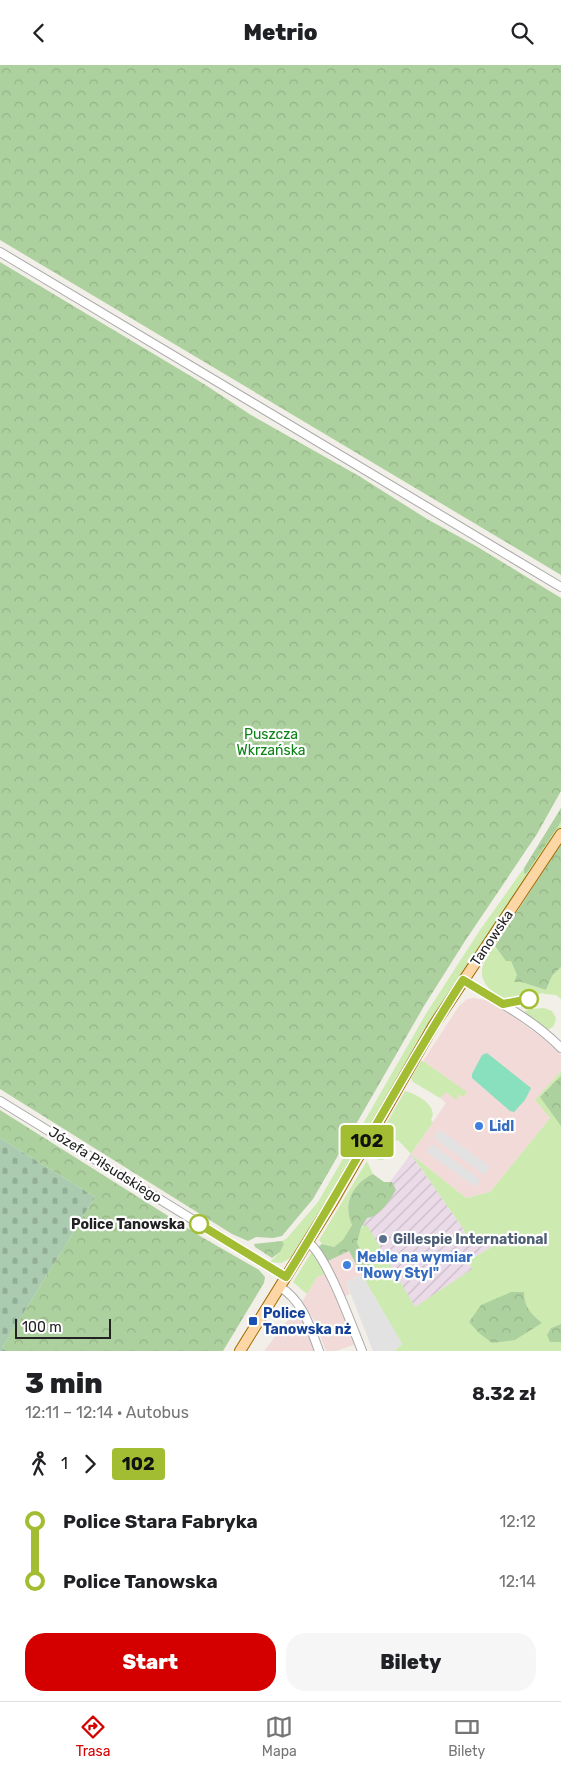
<!DOCTYPE html>
<html lang="pl">
<meta charset="utf-8">
<style>
body{margin:0;font-family:Rubik,sans-serif;background:#f6f6f6;color:#202124;height:100vh;display:flex;flex-direction:column;font-size:19px;white-space:nowrap}
*{box-sizing:border-box;margin:0}
p{font-size:16px;color:#757577}
.icon{flex:none;width:28px;height:28px;fill:none;stroke:currentColor;stroke-width:2;stroke-linecap:round;stroke-linejoin:round}
.map{position:relative;height:1286px;overflow:hidden}
.details{display:flex;flex-direction:column;background:#fff;flex:1}
.details>*{flex:none}
.badge{padding:0 10px;border-radius:4px;font-size:18px;line-height:32px}
.scale{position:absolute;left:15px;bottom:12px;width:96px;box-sizing:border-box;padding-left:5px;border:2px solid #222;border-top:0;font-size:14px;line-height:18px;white-space:nowrap;color:#222;-webkit-text-stroke:4px #fff;paint-order:stroke}
.map>.badge{position:absolute;translate:-50% -50%;box-shadow:0 0 0 2px #fff}
.legs{display:flex;align-items:center;gap:8px;height:55px;padding:0 25px;font-size:16px}
.legs p{margin-inline-start:auto}
.head{display:flex;align-items:center;justify-content:space-between;height:85px;padding:0 25px}
h1{font-size:28px;font-weight:800;line-height:38px}
.action{display:flex;gap:10px;margin-top:auto;padding:10px 25px}
.action a{flex:1;height:58px;border-radius:20px;background:#d40000;color:#fff;font-size:20px;font-weight:800;line-height:58px;text-align:center}
.action a+a{background:#f6f6f6;color:#202124}
ul{padding:0 25px;list-style:none}
li{display:flex;align-items:center;gap:18px;height:60px;font-size:19px}
li i{display:grid;place-items:center;width:8px;height:100%;margin:0 6px;background:currentColor}
li i::after{content:'';width:12px;height:12px;margin:-6px;border:4px solid;border-radius:50%;background:#fff}
li p{margin-inline-start:auto}
li:first-child i{background:linear-gradient(#0000 50%,currentColor 0)}
li:last-child i{background:linear-gradient(currentColor 50%,#0000 0)}
header{display:flex;justify-content:space-between;align-items:center;height:65px;padding:0 25px;background:#fff;font-size:22px;font-weight:800}
.dock{display:flex;justify-content:space-around;align-items:center;height:70px;border-top:1px solid #e0e0e0;background:#fff;font-size:14px;color:#757577}
.dock a{display:grid;justify-items:center;gap:2px}
.dock .active{color:#d40000}
.map>svg:first-child{display:block}
</style>
<header><svg class="icon" aria-label="back" viewBox="0 0 24 24"><path d="M15 5l-7 7 7 7"/></svg>Metrio<svg class="icon" aria-label="search" viewBox="0 0 24 24"><circle cx="10" cy="10" r="6"/><path d="M15 15l6 6"/></svg></header>
<div class="map">
<svg width="561" height="1286" viewBox="0 0 561 1286">
<defs>
<pattern id="industrial-furrows" width="10" height="10" patternUnits="userSpaceOnUse" patternTransform="scale(1.25)"><rect width="10" height="10" fill="#ebdbe8"/><path d="M-1 1l2-2M0 10L10 0M9 11l2-2" fill="none" stroke="#c9bcc7"/></pattern>
<pattern id="forest-crowns" width="20" height="18" patternUnits="userSpaceOnUse" patternTransform="scale(1.25)"><rect width="20" height="18" fill="#add19e"/><path d="M2 6a3 3 0 1 1 6 0M12 15a3 3 0 1 1 6 0" fill="none" stroke="#95b388"/></pattern>
<pattern id="cemetery-stones" width="16" height="16" patternUnits="userSpaceOnUse" patternTransform="scale(1.25)"><rect width="16" height="16" fill="#aacbaf"/><path d="M2 7V4a2 2 0 0 1 4 0v3zM10 15v-3a2 2 0 0 1 4 0v3z" fill="#92ae96"/></pattern>
</defs>
<rect width="100%" height="100%" fill="#f2efe9"/>
<!-- commercial -->
<path fill="#f2dad9" d="M473 933 486 935 514 952 544 974 561 990V1006L536 1035 550 1053 490 1127 466 1133 411 1089 446 1038 440 1033 452 1017 423 996 459 941 467 934Z
M349 1186 362 1210 346 1217 350 1229 341 1233 326 1197Z
M325 1209 356 1279 336 1286H326L314 1255 302 1237 317 1212Z
M297 1243 314 1286H264Z"/>
<!-- industrial -->
<path fill="url(#industrial-furrows)" d="M411 1089 462 1162 468 1174 493 1181 468 1196 473 1205 415 1243 360 1156Z"/>
<!-- grass -->
<path fill="#cdebb0" d="M561 756V764L295 1190 282 1198 270 1197 280 1187 284 1179 282 1176 287 1173 318 1137 427 947 480 865 524 803V808L526 809Z
M495 881 502 890 511 896 521 917 546 925 552 911 561 902V934L556 930 544 929V928L506 935C492 929 476 915 484 898 486 892 491 886 495 881Z
M544 943 552 946 556 953 554 961 548 965 543 963 524 949 525 946 531 944Z
M421 996H423L467 1027 463 1032 459 1029 456 1035 446 1027 440 1033 413 1017 411 1013Z
M561 1006V1259L551 1263 550 1277H561V1286H394L402 1279 362 1210 371 1207 357 1178 361 1163 367 1160 415 1242 472 1204 468 1196 493 1181 468 1174 462 1162 411 1089 398 1075 393 1077 383 1068 382 1066 405 1026C417 1029 439 1041 431 1055L433 1057 411 1089 466 1133 490 1127 550 1053 535 1035Z
M379 1072 391 1085 387 1092 383 1095H378L371 1086Z
M367 1096 373 1109C353 1118 342 1139 352 1160L343 1176 334 1182 322 1179 319 1175Z
M311 1188 318 1192 325 1209 317 1212 307 1229 293 1217Z"/>
<!-- forest -->
<path fill="url(#forest-crowns)" d="M0 0H561V510L0 175Z
M0 197 204 319 251 350 359 411 427 454 476 481 561 533V726L537 769 465 876 424 941 313 1134 282 1171 273 1173 256 1172 248 1176 232 1169 0 1024Z
M561 743V756L559 760 526 809 524 808V803Z
M561 778V902L552 911 546 925 521 917H514L517 910 511 896H506L495 881Z
M561 1011V1061L540 1032Z
M0 1045 200 1171 259 1205 265 1212 264 1218 223 1286H6L2 1283 95 1132 0 1073Z
M373 1109 384 1117H392L396 1125C389 1136 381 1151 367 1153L361 1163 357 1178 372 1205 371 1207 362 1210 349 1186 326 1197 318 1182 322 1179 334 1182 343 1175 352 1160C342 1139 353 1118 373 1109Z
M282 1176 284 1179 280 1187 272 1193 255 1182 254 1179Z
M511 1227H524C524 1242 531 1249 542 1258L515 1275 492 1278 479 1268 469 1257 481 1240Z
M561 1259V1277H550L547 1270 551 1263Z"/>
<!-- cemetery -->
<path fill="url(#cemetery-stones)" d="M0 1073 95 1132 2 1283 6 1286H0Z"/>
<!-- pitch -->
<path fill="#88e0be" d="M487 988 531 1023 525 1035 514 1047 510 1046 472 1013V1009L482 990Z"/>
<!-- parking -->
<path fill="#e2e2e2" d="M439 1064 490 1102 484 1110 434 1073Z
M432 1079 481 1115 475 1122 426 1087Z
M362 1210 402 1279 394 1286H373L346 1217Z"/>
<g fill="none" stroke-linecap="round" stroke-linejoin="round">
<!-- minor casing -->
<g stroke="#a9a9a9" stroke-width="10">
<path id="minor" d="M0 187 561 522
M463 915C496 936 533 954 561 983
M0 1036 286 1212
M308 1177C327 1191 352 1261 362 1286
M280 1222C303 1236 310 1262 319 1286"/>
</g>
<!-- major casing -->
<g stroke="#a06b00" stroke-width="12">
<path id="major" d="M240 1286 333 1136 434 960 561 769"/>
</g>
<!-- minor -->
<use href="#minor" stroke="#fff" stroke-width="8"/>
<!-- major -->
<use href="#major" stroke="#fcd6a4" stroke-width="10"/>
</g>
<g fill="none" stroke-linecap="round" stroke-linejoin="round">
<!-- line-1 casing -->
<g stroke="#fff" stroke-width="11">
<path id="line-1" d="M199 1159 286 1212C348 1114 400 1012 463 915L503 939 529 934"/>
</g>
<!-- line-1 -->
<use href="#line-1" stroke="#a2bd31" stroke-width="8"/>
</g>
<!-- markers -->
<g fill="#fff" stroke="#a2bd31" stroke-width="2.5">
<circle cx="529" cy="934" r="9"/>
<circle cx="199" cy="1159" r="9"/>
</g>
<g fill="#3f7fe0" stroke="#fff" stroke-width="2">
<circle cx="479" cy="1061" r="5"/>
<circle cx="347" cy="1200" r="5"/>
</g>
<circle fill="#5c6f8a" stroke="#fff" stroke-width="2" cx="383" cy="1174" r="5"/>
<rect fill="#1a4fb4" stroke="#fff" stroke-width="2" x="248" y="1251" width="10" height="10" rx="2.5"/>
<g text-anchor="middle" dominant-baseline="central" stroke-width="4.5" stroke-linejoin="round" paint-order="stroke">
<!-- park labels -->
<g font-size="14" fill="#0c8416" stroke="#fff">
<text x="271" y="669">Puszcza<tspan x="271" dy="16">Wkrzańska</tspan></text>
</g>
<!-- street labels -->
<g font-size="14" fill="#222" stroke="#fff">
<text transform="translate(492 873) rotate(-56)">Tanowska</text>
<text transform="translate(105 1100) rotate(32)">Józefa Piłsudskiego</text>
</g>
<!-- shop labels -->
<g font-size="14" font-weight="bold" fill="#366cbe" stroke="#fff" text-anchor="start">
<text x="489" y="1061">Lidl</text>
<text x="357" y="1192">Meble na wymiar<tspan x="357" dy="16">"Nowy Styl"</tspan></text>
</g>
<!-- stop labels -->
<g font-size="14" font-weight="bold" fill="#222" stroke="#fff" text-anchor="end">
<text x="185" y="1159">Police Tanowska</text>
</g>
<!-- service labels -->
<g font-size="14" font-weight="bold" fill="#4e5e75" stroke="#fff" text-anchor="start">
<text x="393" y="1174">Gillespie International</text>
</g>
<!-- transit labels -->
<g font-size="14" font-weight="bold" fill="#164399" stroke="#fff" text-anchor="start">
<text x="263" y="1248">Police<tspan x="263" dy="16">Tanowska nż</tspan></text>
</g>
</g>
</svg>
<div class="scale">100 m</div>
<b class="badge" style="left:367px;top:1076px;background:#a2bd31;color:#111">102</b>
</div>
<section class="details">
<div class="head"><div><h1>3 min</h1><p>12:11 – 12:14 · Autobus</p></div><b>8.32 zł</b></div>
<div class="legs"><svg class="icon" aria-label="walk" viewBox="0 0 24 24"><circle cx="13" cy="4" r="2"/><path d="M13 8l-2 6 4 7M11 14l-3 7M7 12l3-4h3l4 4"/></svg>1<svg class="icon" aria-label="forward" viewBox="0 0 24 24"><path d="M9 5l7 7-7 7"/></svg><b class="badge" style="background:#a2bd31;color:#111">102</b></div>
<ul>
<li><i style="color:#a2bd31"></i><b>Police Stara Fabryka</b><p>12:12</p></li>
<li><i style="color:#a2bd31"></i><b>Police Tanowska</b><p>12:14</p></li>
</ul>
<div class="action"><a>Start</a><a>Bilety</a></div>
</section>
<nav class="dock">
<a class="active"><svg class="icon" aria-label="directions" viewBox="0 0 24 24"><path d="M12 3l9 9-9 9-9-9zM9 14v-3h6M13 9l2 2-2 2"/></svg>Trasa</a>
<a><svg class="icon" aria-label="map" viewBox="0 0 24 24"><path d="M3 6l6-2 6 2 6-2v14l-6 2-6-2-6 2zM9 4v14M15 6v14"/></svg>Mapa</a>
<a><svg class="icon" aria-label="tickets" viewBox="0 0 24 24"><path d="M3 7h18v10H3zM15 7v10"/></svg>Bilety</a>
</nav>
